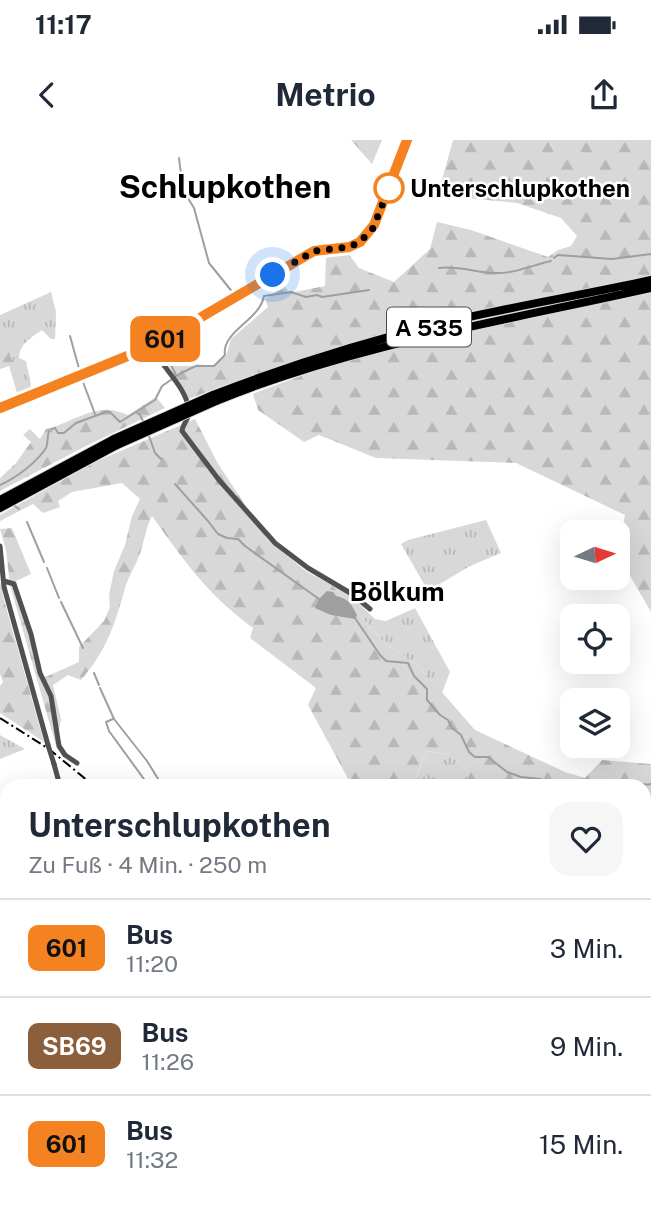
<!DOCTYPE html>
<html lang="de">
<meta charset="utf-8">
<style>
body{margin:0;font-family:"Public Sans",sans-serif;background:#f6f6f7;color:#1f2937;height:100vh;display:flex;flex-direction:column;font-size:26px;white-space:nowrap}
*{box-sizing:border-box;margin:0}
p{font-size:23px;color:#747a83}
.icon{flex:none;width:38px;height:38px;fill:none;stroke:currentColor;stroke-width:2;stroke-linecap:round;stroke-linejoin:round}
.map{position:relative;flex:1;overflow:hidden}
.details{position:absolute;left:0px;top:639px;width:651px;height:429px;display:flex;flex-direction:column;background:#fff;border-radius:21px 21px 0 0;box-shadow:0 7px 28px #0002}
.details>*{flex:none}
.badge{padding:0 14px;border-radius:10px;font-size:24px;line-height:46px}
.needle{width:46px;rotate:86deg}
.fabs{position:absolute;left:560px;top:380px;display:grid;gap:14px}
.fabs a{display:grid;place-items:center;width:70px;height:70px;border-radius:14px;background:#fff;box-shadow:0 7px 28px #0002;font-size:35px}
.you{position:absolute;width:35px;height:35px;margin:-18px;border:5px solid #fff;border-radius:50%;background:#1a73e8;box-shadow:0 0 0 10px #1a73e833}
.map>.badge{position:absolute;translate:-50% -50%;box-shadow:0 0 0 4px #fff}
.round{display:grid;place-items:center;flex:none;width:74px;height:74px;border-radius:21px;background:#f6f6f7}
.head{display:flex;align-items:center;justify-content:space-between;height:119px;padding:0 28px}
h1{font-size:33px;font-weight:700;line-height:52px}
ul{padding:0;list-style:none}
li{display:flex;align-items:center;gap:21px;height:98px;padding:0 28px;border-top:2px solid #e0e1e3}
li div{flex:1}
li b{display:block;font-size:26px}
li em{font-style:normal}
li .badge{min-width:77px;font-weight:700;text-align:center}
.status{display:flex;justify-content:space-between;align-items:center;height:49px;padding:0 35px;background:#fff;direction:ltr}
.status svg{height:19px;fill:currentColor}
header{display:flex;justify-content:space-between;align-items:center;height:91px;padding:0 28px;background:#fff;font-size:32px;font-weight:700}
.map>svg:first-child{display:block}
</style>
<div class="status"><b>11:17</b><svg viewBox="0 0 49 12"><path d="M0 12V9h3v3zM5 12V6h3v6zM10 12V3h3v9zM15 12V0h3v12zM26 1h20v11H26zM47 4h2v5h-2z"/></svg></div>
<header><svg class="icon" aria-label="back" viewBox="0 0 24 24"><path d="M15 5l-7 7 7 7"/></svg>Metrio<svg class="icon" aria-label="share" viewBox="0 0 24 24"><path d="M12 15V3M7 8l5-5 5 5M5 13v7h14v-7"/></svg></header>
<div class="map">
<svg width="651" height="1067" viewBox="0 0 651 1067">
<defs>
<pattern id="grass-tufts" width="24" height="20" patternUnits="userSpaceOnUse" patternTransform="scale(1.75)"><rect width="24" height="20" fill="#d8d8d8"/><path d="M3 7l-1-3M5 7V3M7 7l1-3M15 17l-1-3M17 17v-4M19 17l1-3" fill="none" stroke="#b8b8b8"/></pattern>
<pattern id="forest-firs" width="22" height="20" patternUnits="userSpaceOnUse" patternTransform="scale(1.75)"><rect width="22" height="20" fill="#d8d8d8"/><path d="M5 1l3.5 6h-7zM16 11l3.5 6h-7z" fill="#b8b8b8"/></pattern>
</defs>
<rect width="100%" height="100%" fill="#fff"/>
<!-- grass -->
<path fill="url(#grass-tufts)" d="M51 152 56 172 55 199H51L42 190C32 197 19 204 19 218L26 221 32 250 18 256 9 226 12 225 0 183V175Z
M486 380 501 413 470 426 428 451 401 404 408 400Z
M336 442 375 479 386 481 415 468 450 532 442 553 419 526 387 505 332 445Z
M0 595 25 609 0 619Z
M426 611 450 614 470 633 463 646H422L416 638Z
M0 814 7 817V912L0 906V861L6 853 0 846Z
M11 1061H105L101 1067H6Z"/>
<!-- forest -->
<path fill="url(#forest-firs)" d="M351 0H382L372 24Z
M453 0H651V135C495 169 337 199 189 259L157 207 186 191 195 209 184 215 188 223 212 226 226 216 231 199 268 167 265 159 285 146 289 153 325 146 326 118 348 113 359 128 394 142 430 109 437 82 471 90 548 117 558 110 571 106 577 96 561 78 517 63 457 57 440 47Z
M651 152V472L618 415 625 375 516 323 376 318 319 295 304 302 258 270 253 254C380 202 517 180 651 152Z
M0 181 13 225 0 229Z
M156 257 165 268 88 305 0 351V338L16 323 31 302 23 295 30 289 40 299 46 289C66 285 85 270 106 270 113 269 122 273 128 275Z
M195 279 217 322 268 400 307 432 332 445 387 505 419 526 475 590 565 632 585 638 602 620 651 624V964L644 938V646H463L470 633 450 614 426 611 416 637 422 646H352L308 565 316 548 250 498 253 488C207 454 185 422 152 376 147 386 145 396 142 407 139 421 129 434 125 448 115 484 107 510 81 540L68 535 53 545 61 579 56 606 10 445 6 410 0 389 12 388 31 434 16 441 41 539 79 522V507L104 481 110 467 109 455 114 431 125 405 132 376 140 359 122 343 72 352 58 361 60 367 43 373 33 364 0 381V375L95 322Z
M0 441 4 460 44 602 0 573V546L3 542 0 534Z"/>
<!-- water -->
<path fill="#9f9f9f" d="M327 451 333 452 336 456C348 458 352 465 357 475L355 479 331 475 315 468 319 459Z"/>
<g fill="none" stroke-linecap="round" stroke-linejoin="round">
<!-- stream -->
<path stroke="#9f9f9f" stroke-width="2" d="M554 118 558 115 612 119 651 114
M439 128C459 125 476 133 495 133 513 134 533 125 551 121
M70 196 80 232
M158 198 234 154 209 123 194 68 183 50 179 18
M163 208 176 235
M83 242 95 274
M136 272 140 275 143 281
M52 289 55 288 58 293H64L76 283 106 272H110L120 282 155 260 162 246 181 233 196 226H214L225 215C221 192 260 180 264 156L291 152 306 157 317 155 322 157 369 150
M149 296 155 313 161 319
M175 344 208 381 218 394 227 398 238 399 245 406 319 459
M0 345C16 338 36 323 46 308 48 304 47 297 49 291
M12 364 19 369
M27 382 44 422
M47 428 59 458
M61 462 83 508
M355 478 380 515 386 521 408 523 414 536 427 549V560L440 575 448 580 452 588 461 595 469 612 475 617H488L507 632 521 637 540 639 557 646
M94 533 99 545
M100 548 114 579 147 621 160 642
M113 579 106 582 109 591 149 646
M163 644 164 646
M606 646C621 632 634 648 651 644
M0 816 7 822
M0 876 7 871
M198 1060 215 1067
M111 1067 112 1060"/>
<!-- major casing -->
<g stroke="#dbdbdb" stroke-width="8">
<path id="major" d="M0 268 152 206 314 111 346 108 360 102 374 85 407 0"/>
</g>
<!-- highway casing -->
<g stroke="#dbdbdb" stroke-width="10">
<path id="highway" d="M213 255C290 225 368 201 447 182 515 166 583 155 651 140
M216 261C355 204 505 181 651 148
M0 360 114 299
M0 368 117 305"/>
</g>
<!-- minor -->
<path stroke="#515151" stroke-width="5" d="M152 206C161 227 186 246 189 270 190 278 183 283 182 291L219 340 275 403 308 428 352 454 370 469
M0 406 4 447 48 605
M4 441 14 444 31 494 40 533 51 556 59 606 65 615 77 623
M54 624 60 646
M202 1067 209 1060"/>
<!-- major -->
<use href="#major" stroke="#000" stroke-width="6"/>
<!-- highway -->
<use href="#highway" stroke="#000" stroke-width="8"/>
<!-- rail -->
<path stroke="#000" stroke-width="2" stroke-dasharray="10 3.5 2 3.5" stroke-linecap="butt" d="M0 578 49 609 94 646
M644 1029 651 1032"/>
<!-- highway-bridge casing -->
<g stroke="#dbdbdb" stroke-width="10" stroke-linecap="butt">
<path id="highway-bridge" d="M114 299 213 255
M117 305 216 261"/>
</g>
<!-- minor-bridge -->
<path stroke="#515151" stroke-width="5" d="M48 605 54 624"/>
<!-- highway-bridge -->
<use href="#highway-bridge" stroke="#000" stroke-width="8"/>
</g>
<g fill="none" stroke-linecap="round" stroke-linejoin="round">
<!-- line casing -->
<g stroke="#fff" stroke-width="16">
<path id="line" d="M0 268 152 206 314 111 349 107 360 102 374 85 407 0"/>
</g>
<!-- line -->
<use href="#line" stroke="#f58220" stroke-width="10"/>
<!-- walk -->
<path stroke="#000" stroke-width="7" stroke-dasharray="0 12.6" d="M273 135 314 111 349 107 360 102 373 88 389 48"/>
</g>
<!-- markers -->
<circle fill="#fff" stroke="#f58220" stroke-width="3.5" cx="389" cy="48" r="14"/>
<g text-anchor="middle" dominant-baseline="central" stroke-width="5" stroke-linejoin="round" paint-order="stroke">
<!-- shield labels -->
<rect fill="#fff" stroke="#4c4c4c" stroke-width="2" x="387" y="167.5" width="84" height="39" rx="5"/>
<g font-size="23" font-weight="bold" fill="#000">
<text x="429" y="187">A 535</text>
</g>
<!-- stop labels -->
<g font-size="24" font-weight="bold" fill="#000" stroke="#fff" text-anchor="start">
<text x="410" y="48">Unterschlupkothen</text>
</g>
<!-- neighbourhood labels -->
<g font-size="26" font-weight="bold" fill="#000" stroke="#fff">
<text x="397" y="451">Bölkum</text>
</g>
<!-- district labels -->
<g font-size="32" font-weight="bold" fill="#000" stroke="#fff">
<text x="225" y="46">Schlupkothen</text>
</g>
</g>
</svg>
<div class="fabs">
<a><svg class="needle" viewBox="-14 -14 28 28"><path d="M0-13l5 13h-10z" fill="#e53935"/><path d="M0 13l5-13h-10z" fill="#747a83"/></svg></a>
<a><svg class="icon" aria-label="locate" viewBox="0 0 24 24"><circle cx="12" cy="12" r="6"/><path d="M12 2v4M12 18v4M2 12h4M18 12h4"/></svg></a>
<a><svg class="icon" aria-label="layers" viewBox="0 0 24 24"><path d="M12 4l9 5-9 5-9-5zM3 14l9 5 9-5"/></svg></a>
</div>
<div class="you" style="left:273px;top:135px"></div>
<b class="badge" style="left:165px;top:199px;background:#f58220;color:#111">601</b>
<section class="details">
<div class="head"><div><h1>Unterschlupkothen</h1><p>Zu Fuß · 4 Min. · 250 m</p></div><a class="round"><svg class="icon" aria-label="heart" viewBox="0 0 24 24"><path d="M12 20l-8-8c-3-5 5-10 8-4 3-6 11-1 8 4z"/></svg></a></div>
<ul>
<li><span class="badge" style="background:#f58220;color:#111">601</span><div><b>Bus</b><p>11:20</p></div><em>3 Min.</em></li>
<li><span class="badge" style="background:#8b5e3c;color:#fff">SB69</span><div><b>Bus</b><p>11:26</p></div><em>9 Min.</em></li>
<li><span class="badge" style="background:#f58220;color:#111">601</span><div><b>Bus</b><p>11:32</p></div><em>15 Min.</em></li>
</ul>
</section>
</div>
